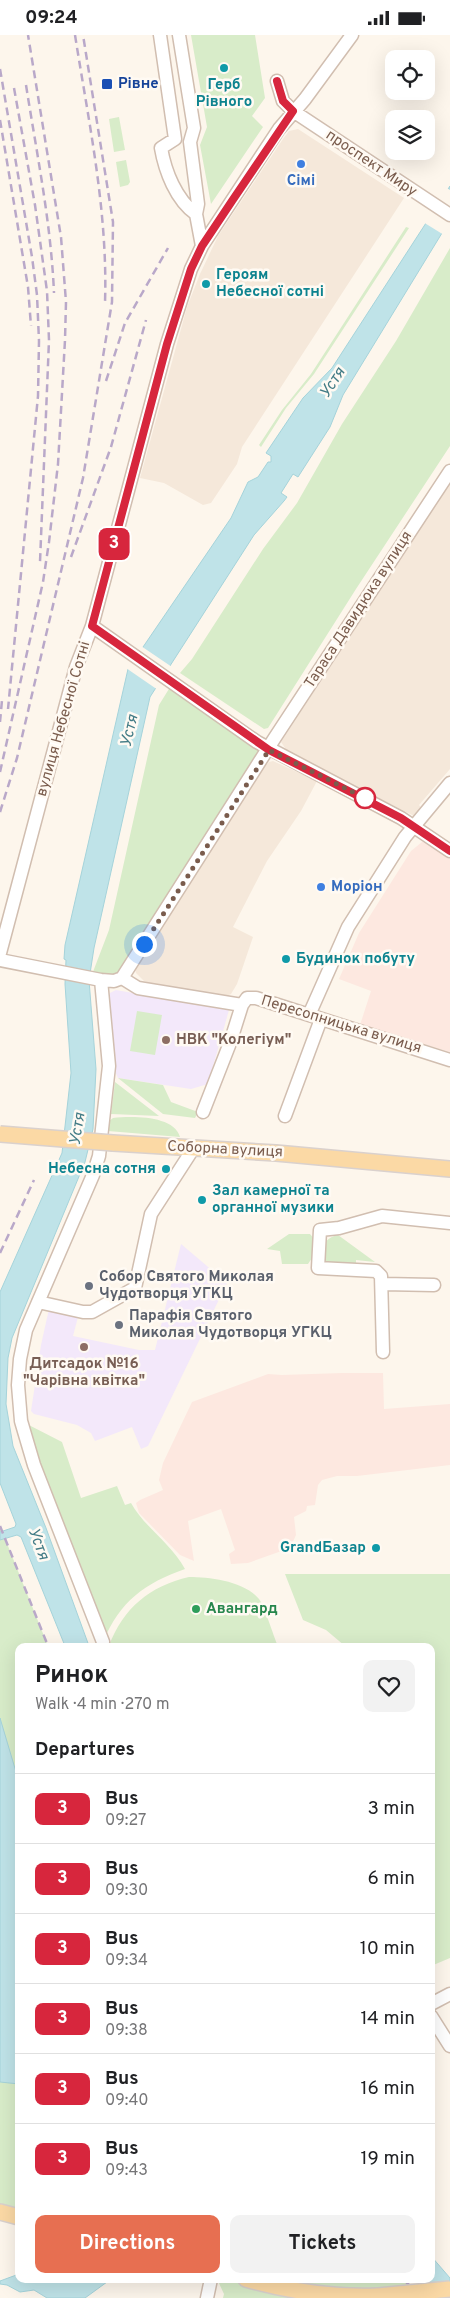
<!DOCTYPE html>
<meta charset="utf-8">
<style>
body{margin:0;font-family:Overpass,sans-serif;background:#f2f2f2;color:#202124;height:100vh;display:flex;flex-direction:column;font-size:19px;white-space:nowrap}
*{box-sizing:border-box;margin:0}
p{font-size:16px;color:#757577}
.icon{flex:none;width:28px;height:28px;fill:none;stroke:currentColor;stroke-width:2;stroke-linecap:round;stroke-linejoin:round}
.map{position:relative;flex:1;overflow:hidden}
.details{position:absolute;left:15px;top:1608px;width:420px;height:640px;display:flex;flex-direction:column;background:#fff;border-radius:10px;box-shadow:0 5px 20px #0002}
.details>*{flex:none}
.badge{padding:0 10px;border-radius:8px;font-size:18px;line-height:32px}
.buttons{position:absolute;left:385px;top:15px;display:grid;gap:10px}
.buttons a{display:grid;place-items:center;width:50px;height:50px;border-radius:10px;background:#fff;box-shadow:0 5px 20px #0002;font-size:25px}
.you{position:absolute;width:25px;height:25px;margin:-12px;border:4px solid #fff;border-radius:50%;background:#1a73e8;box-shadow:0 0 0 8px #1a73e833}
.map>.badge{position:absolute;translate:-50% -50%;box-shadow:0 0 0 2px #fff}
h2{padding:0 20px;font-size:19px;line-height:45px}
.round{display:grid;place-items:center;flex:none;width:52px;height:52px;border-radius:10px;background:#f2f2f2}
.summary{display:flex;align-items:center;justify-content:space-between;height:85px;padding:0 20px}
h1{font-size:24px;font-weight:700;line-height:38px}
.action{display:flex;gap:10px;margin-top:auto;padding:10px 20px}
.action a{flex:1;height:58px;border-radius:10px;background:#e76f51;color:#fff;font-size:20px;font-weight:700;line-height:58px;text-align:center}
.action a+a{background:#f2f2f2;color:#202124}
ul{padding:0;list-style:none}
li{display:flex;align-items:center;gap:15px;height:70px;padding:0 20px;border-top:1px solid #e0e0e0}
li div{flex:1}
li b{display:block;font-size:19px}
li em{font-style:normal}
li .badge{min-width:55px;font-weight:700;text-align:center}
.status{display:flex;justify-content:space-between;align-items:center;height:35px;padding:0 25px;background:#fff;direction:ltr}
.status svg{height:14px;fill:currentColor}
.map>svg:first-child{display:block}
</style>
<div class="status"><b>09:24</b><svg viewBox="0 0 49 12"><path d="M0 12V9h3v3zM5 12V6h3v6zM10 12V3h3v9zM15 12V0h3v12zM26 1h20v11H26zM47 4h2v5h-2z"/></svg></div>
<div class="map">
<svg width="450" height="2263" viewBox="0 0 450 2263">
<rect width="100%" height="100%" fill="#fdf6ec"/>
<!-- residential -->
<path fill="#f5e8da" d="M298 94 404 163 242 412 237 429 211 468 203 470 164 448 140 443 187 272 200 239 218 201 283 104 289 96Z
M450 448V734L419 770 422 774 414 781 287 716 281 707Z
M273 726 317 746 301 776 267 826 233 892 253 902 237 949 231 959 227 961 152 949 144 946 136 938 135 934 265 731 269 727Z"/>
<!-- commercial -->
<path fill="#fde8e0" d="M422 807 428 808 450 824V1017L360 990 371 956 339 944 359 898 411 816Z
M342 1338H383L384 1374 450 1369V1430L357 1441H337L322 1445 318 1450 315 1470 307 1471 306 1476 294 1482 296 1500 290 1513 248 1528 231 1529 229 1519 235 1515 221 1474 188 1486 194 1526 180 1520 139 1478 136 1468 140 1465 163 1455 159 1445 163 1428 192 1367 268 1339 282 1340Z"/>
<!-- education -->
<path fill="#f3e8fa" d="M116 955 229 975 208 1049 191 1054 118 1043 115 1036 108 959Z
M181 1209 227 1248 148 1411 141 1414 132 1392 95 1406 91 1398 77 1390 34 1379 31 1376 41 1310 49 1274 78 1282 73 1301 139 1315H155Z"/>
<!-- green -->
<path fill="#d8ecc9" d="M191 0H255L265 63 252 81 263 92 211 169 200 110 207 92Z
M119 82 125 115 114 117 109 84Z
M126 125 130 147 128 150 120 152 116 127Z
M406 192 409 193 314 339 286 373 261 412 259 410 282 375 311 339Z
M450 213V411L356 554 268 693 264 694 180 638 192 624 263 514 297 468 342 389 396 306Z
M172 649 269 715 122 943 91 942 109 895 159 670Z
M137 976 162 980 155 1020 130 1016Z
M118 1043 163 1050 171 1067 198 1077 195 1083 163 1079Z
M115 1047 159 1081 111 1079Z
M113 1083C131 1081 174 1080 180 1102L108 1096 109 1086Z
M289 1199H310L315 1205 312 1223 308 1229H282L280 1216 267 1214Z
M338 1200 375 1227 356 1225V1231L325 1228C319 1214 324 1203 338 1200Z
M21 1386 62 1407 81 1463 117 1451 125 1470 131 1468C145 1493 171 1508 185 1534 145 1548 120 1566 103 1607Z
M0 1491 48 1611H19V2182L0 2177Z
M285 1539H450V1923L431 1931V1611H345L326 1595 303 1585Z
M189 1542C210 1542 244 1546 259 1564 265 1572 273 1600 278 1611H109C123 1573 150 1551 189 1542Z
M217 2244H403L423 2263H223L224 2259Z"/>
<!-- water -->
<path fill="#bfe3e8" stroke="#a5d3da" d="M450 151V185L343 360 330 392 298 442 293 439 281 458 287 462 284 466 254 500 150 662 94 913 89 945 96 1034 93 1094 85 1127 12 1303 8 1323 6 1369 13 1411 46 1493 89 1611H65L21 1502 17 1500 0 1505V1497L15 1492 16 1489 0 1448V1257L62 1118 71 1038 65 949 66 925 64 924 65 910 128 634 231 483 248 447 258 442 268 427H271V421L266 418 303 363 332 333Z
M0 1683 19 1747V2049L0 2047Z
M431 2221 450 2243V2263H440L419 2244H431Z
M19 2239V2244H106L107 2247 85 2263H47L34 2255 20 2257 7 2250 0 2249V2246Z"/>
<!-- pier -->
<path fill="#fdf6ec" d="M445 152 450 155V190L444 200 423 187Z
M141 611 172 632 158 655 126 633Z"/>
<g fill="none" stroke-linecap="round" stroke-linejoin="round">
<!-- minor casing -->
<g stroke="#d1beb0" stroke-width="15">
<path id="minor" d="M160 0 175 104 161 113C165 136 176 165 196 179
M179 0 194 93 190 107 198 169 196 179 202 211
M277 46 283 66 293 76 450 180
M92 591 257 707 401 783 450 816
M0 918 76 632 92 591 167 309 191 234 202 211 279 94 305 64 352 0
M0 925 101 945 114 946 122 943 138 953 242 970
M122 943 274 704 450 436
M101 945 109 1031 99 1121 93 1140 26 1295 20 1324 18 1350 21 1386 34 1430 103 1607
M309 980 348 892 405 802 450 748
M203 1077 230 1008 242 970 247 963H256L450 1025
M285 1081 321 984
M383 1249 434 1250
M38 1267 83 1277H92L135 1253 151 1179 193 1114
M383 1317 381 1241 376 1236 318 1233 320 1195 339 1193 382 1181 450 1188
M431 1969 450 1959
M431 1981 450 2011
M207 2263 211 2244"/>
</g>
<!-- major casing -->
<g stroke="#dad1cd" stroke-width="18">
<path id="major" d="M113 1108 276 1118 450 1134
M0 2177 19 2182
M246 2244C289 2256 333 2263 378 2261"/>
</g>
<!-- minor -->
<use href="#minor" stroke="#fff" stroke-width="12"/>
<!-- major -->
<use href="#major" stroke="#fbd9a5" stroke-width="15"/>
<!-- rail -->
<path stroke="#b9a8c9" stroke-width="2.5" stroke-dasharray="8 5" stroke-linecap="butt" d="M75 0C89 89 108 177 105 268
M0 34 32 222 37 260 39 306 38 361 8 674
M26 50C37 120 51 188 54 258
M14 53 35 170 47 256 49 305 40 527
M0 85 28 252 31 291
M106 346 125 288 168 213
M71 522 111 412 146 285
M0 687 2 665
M0 737 43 547 49 507 58 429 65 305 66 267 61 202 28 0
M0 777 17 723 83 443 112 267 113 187 83 0
M0 1218 34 1145
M0 1491 48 1611
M403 2244 423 2263"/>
<!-- major-bridge casing -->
<g stroke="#dad1cd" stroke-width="18" stroke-linecap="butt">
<path id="major-bridge" d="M0 1099 113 1108
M378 2261 450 2254"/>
</g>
<!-- major-bridge -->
<use href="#major-bridge" stroke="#fbd9a5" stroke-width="15"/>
</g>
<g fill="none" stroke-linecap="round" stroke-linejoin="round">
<!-- line casing -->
<g stroke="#fff" stroke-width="11">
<path id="line" d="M277 46 283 66 293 76 232 166 202 211 191 234 167 309 92 591 269 715 401 783 450 816"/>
</g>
<!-- line -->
<use href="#line" stroke="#d7263d" stroke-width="8"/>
<!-- walk -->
<path stroke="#7a5c4d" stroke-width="5" stroke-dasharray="0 9" d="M144 909 269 715 365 763"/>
</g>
<!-- markers -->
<g fill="#0f9aa8" stroke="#fffaf3" stroke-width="2">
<circle cx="224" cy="33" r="5"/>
<circle cx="206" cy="249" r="5"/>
<circle cx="286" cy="924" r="5"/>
<circle cx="166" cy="1134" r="5"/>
<circle cx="202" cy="1165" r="5"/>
<circle cx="376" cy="1513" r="5"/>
</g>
<rect fill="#1a4fb4" stroke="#fffaf3" stroke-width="2" x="101" y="43" width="12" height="12" rx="2.5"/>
<g fill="#3f7fe0" stroke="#fffaf3" stroke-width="2">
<circle cx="301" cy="129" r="5"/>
<circle cx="321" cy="852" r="5"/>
</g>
<circle fill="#fff" stroke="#d7263d" stroke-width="2.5" cx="365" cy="763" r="10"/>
<g fill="#8d6e63" stroke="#fffaf3" stroke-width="2">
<circle cx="166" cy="1005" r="5"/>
<circle cx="84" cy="1312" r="5"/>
</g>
<g fill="#6b7280" stroke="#fffaf3" stroke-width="2">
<circle cx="89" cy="1251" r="5"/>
<circle cx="119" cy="1290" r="5"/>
</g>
<circle fill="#2e9e5b" stroke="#fffaf3" stroke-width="2" cx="196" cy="1574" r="5"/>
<g text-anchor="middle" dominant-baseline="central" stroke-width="5" stroke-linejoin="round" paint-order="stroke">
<!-- transit labels -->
<g font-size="15" font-weight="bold" fill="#164399" stroke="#fffaf3" text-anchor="start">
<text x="118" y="49">Рівне</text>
</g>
<!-- culture labels -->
<g font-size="15" font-weight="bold" fill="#0d838f" stroke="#fffaf3" text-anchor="start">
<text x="224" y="50" text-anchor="middle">Герб<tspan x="224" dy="17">Рівного</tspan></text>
<text x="216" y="240">Героям<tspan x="216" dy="17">Небесної сотні</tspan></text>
<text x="296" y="924">Будинок побуту</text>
<text x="156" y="1134" text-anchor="end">Небесна сотня</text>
<text x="212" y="1156">Зал камерної та<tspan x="212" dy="17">органної музики</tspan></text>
<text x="366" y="1513" text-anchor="end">GrandБазар</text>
</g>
<!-- street labels -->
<g font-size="15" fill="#7a5c4d" stroke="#fffaf3">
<text transform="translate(371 129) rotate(34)">проспект Миру</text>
<text transform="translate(359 575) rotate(-57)">Тараса Давидюка вулиця</text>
<text transform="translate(64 684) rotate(-74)">вулиця Небесної Сотні</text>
<text transform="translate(341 990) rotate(17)">Пересопницька вулиця</text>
<text transform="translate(225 1115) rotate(3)">Соборна вулиця</text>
</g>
<!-- shop labels -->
<g font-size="15" font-weight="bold" fill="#366cbe" stroke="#fffaf3">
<text x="301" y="146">Сімі</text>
<text x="331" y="852" text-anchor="start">Моріон</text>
</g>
<!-- education labels -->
<g font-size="15" font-weight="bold" fill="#785e54" stroke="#fffaf3" text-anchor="start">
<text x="176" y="1005">НВК "Колегіум"</text>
<text x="84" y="1329" text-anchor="middle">Дитсадок №16<tspan x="84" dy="17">"Чарівна квітка"</tspan></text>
</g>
<!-- worship labels -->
<g font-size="15" font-weight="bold" fill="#5b616d" stroke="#fffaf3" text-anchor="start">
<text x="99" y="1242">Собор Святого Миколая<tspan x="99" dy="17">Чудотворця УГКЦ</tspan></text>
<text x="129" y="1281">Парафія Святого<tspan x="129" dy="17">Миколая Чудотворця УГКЦ</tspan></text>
</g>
<!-- leisure labels -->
<g font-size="15" font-weight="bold" fill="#27864d" stroke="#fffaf3" text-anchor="start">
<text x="206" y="1574">Авангард</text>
</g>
<!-- water labels -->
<g font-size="16" font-style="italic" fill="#437c86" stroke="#fffaf3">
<text transform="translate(333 348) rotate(-57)">Устя</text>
<text transform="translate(130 696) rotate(-77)">Устя</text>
<text transform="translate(78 1094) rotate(-81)">Устя</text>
<text transform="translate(38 1509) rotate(69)">Устя</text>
</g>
</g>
</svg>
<div class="buttons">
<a><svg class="icon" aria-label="locate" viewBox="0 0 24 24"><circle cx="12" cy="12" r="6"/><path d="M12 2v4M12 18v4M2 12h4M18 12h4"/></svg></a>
<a><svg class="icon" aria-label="layers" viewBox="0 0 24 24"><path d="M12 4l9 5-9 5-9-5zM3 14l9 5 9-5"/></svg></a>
</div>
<div class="you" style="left:144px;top:909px"></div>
<b class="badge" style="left:114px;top:509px;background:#d7263d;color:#fff">3</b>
<section class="details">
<div class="summary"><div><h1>Ринок</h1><p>Walk · 4 min · 270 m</p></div><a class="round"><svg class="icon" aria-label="heart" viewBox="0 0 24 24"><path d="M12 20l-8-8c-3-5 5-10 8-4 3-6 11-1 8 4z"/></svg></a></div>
<h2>Departures</h2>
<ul>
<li><span class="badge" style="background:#d7263d;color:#fff">3</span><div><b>Bus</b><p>09:27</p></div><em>3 min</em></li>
<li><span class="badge" style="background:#d7263d;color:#fff">3</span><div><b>Bus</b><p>09:30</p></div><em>6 min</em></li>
<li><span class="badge" style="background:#d7263d;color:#fff">3</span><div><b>Bus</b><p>09:34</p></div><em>10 min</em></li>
<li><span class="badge" style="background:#d7263d;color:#fff">3</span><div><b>Bus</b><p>09:38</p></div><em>14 min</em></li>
<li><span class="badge" style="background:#d7263d;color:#fff">3</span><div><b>Bus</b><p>09:40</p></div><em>16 min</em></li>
<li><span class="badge" style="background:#d7263d;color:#fff">3</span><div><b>Bus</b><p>09:43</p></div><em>19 min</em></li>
</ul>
<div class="action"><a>Directions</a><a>Tickets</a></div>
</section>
</div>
